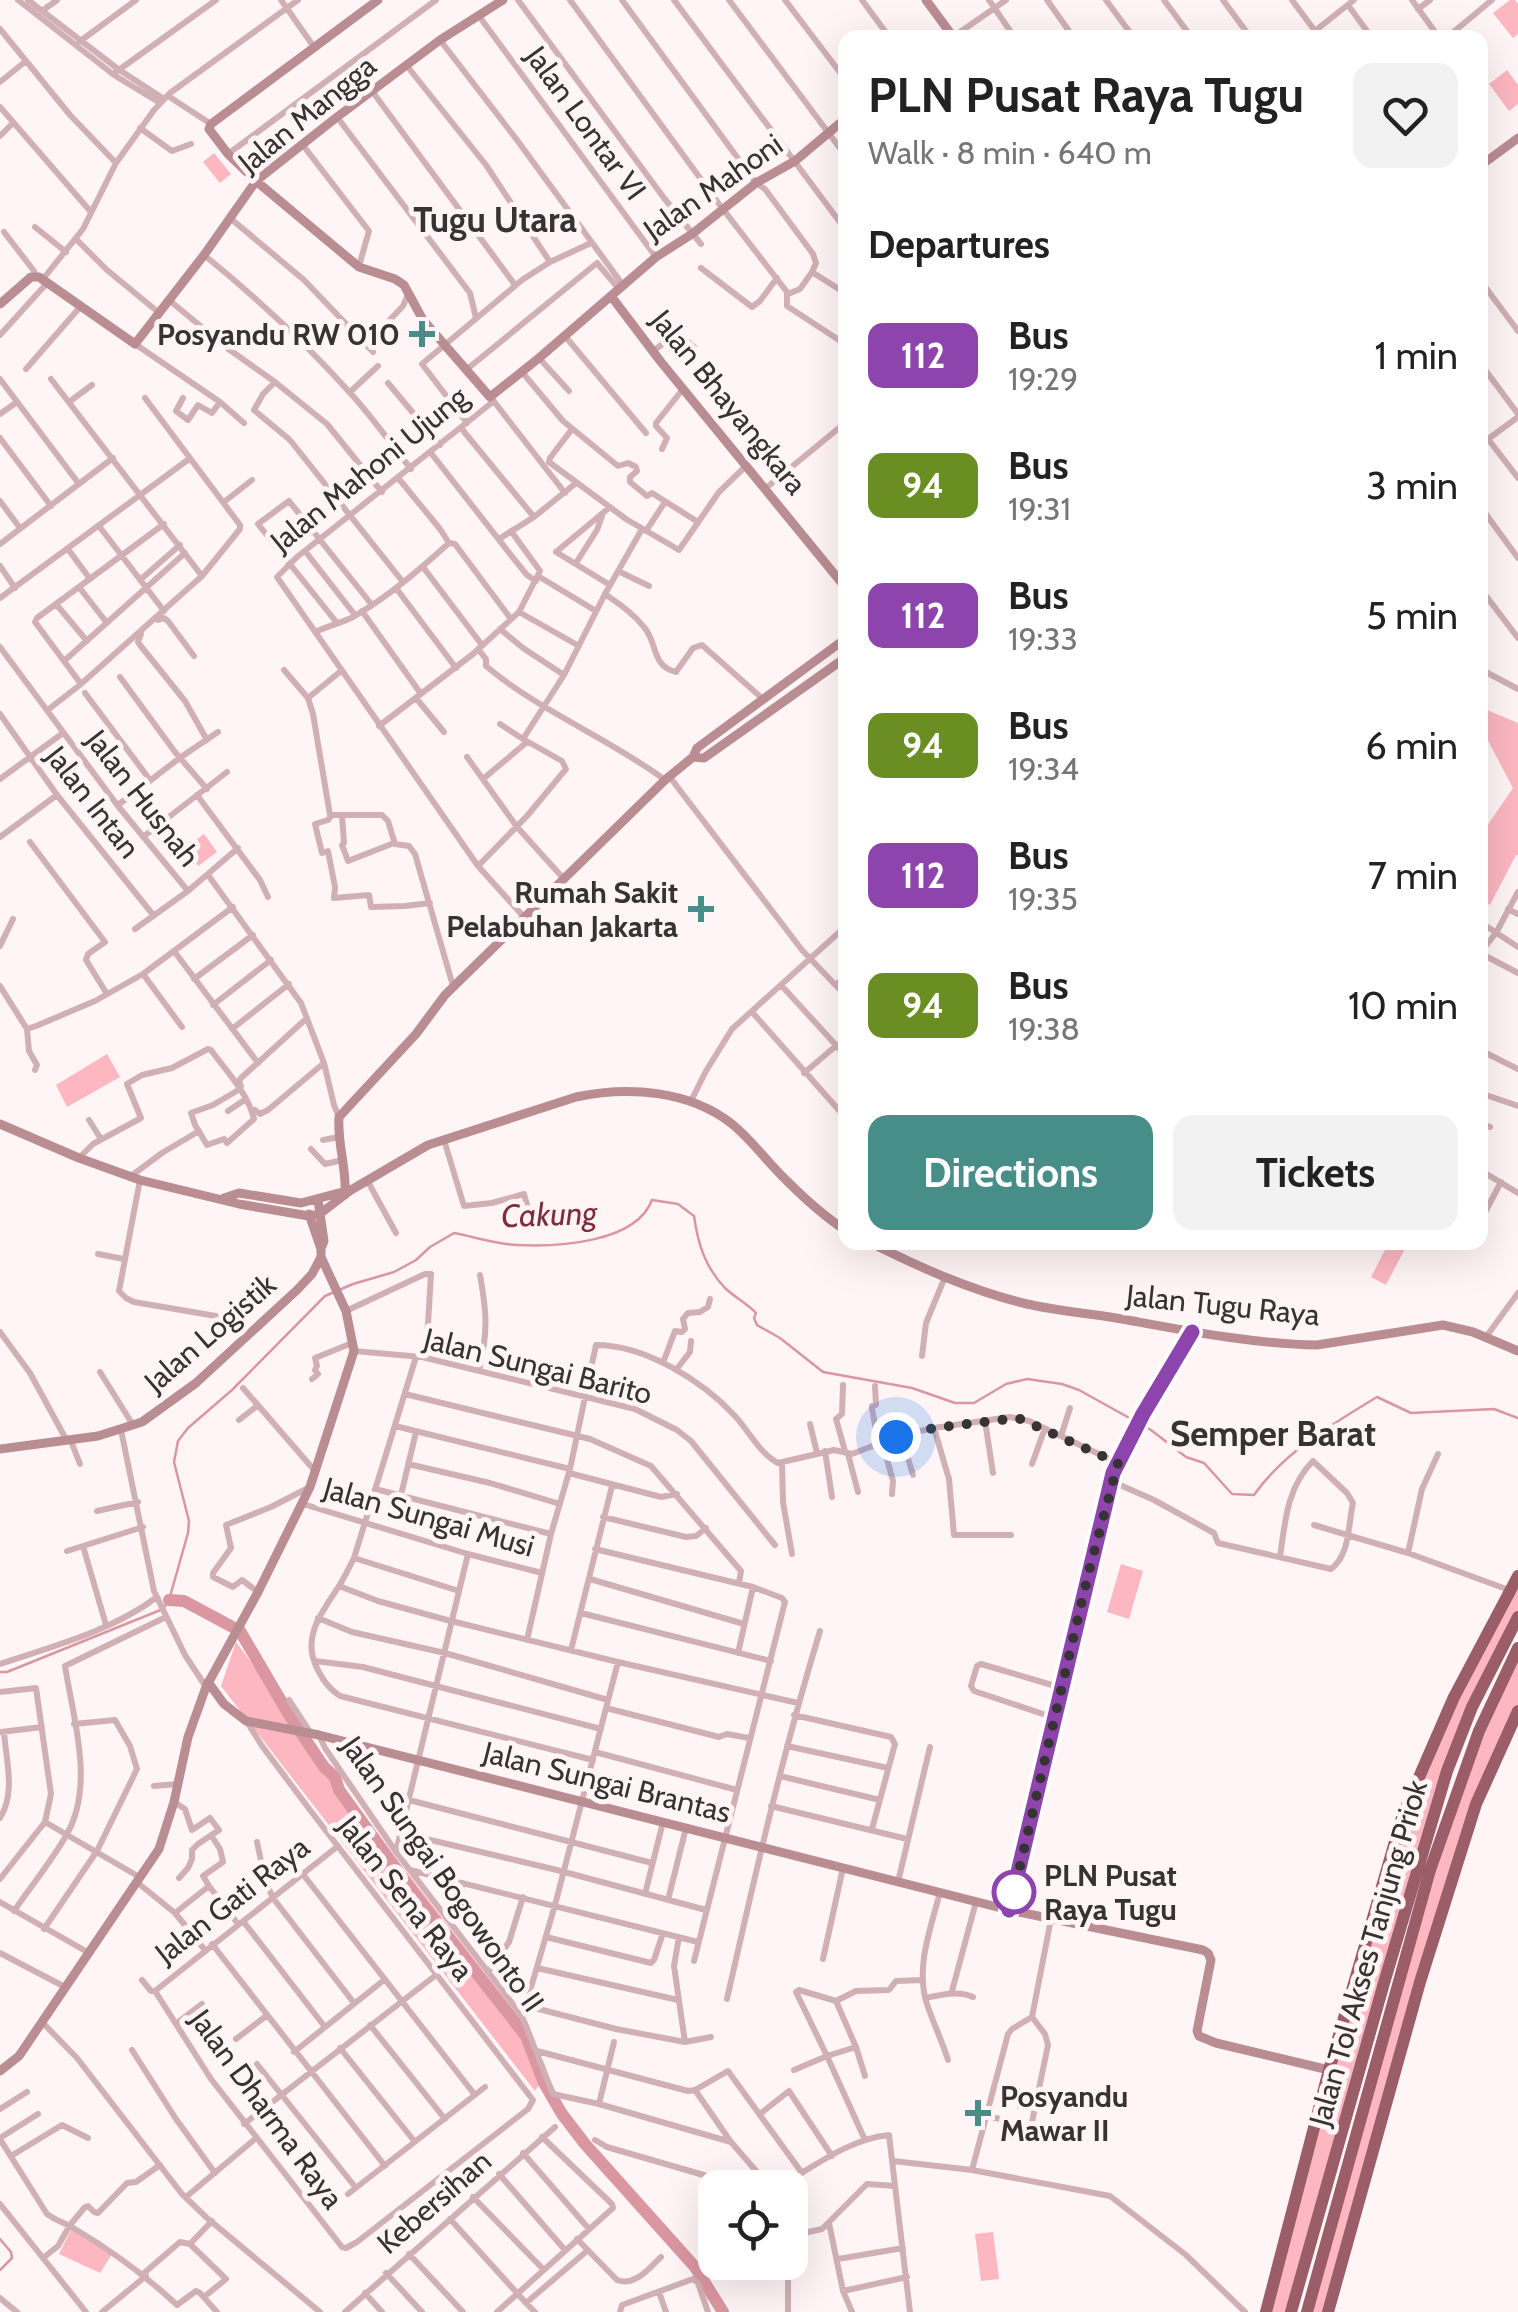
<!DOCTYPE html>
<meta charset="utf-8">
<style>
body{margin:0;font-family:Cabin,sans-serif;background:#f2f2f2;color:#222;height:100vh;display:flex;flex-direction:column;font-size:38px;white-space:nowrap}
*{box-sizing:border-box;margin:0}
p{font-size:32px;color:#767676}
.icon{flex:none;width:55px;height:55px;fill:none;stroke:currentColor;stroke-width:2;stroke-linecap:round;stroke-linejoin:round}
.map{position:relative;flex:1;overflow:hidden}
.details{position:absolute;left:838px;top:30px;width:650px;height:1220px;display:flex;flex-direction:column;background:#fff;border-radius:20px;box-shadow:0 10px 40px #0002}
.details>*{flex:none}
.badge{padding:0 20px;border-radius:15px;font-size:35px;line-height:65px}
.fabs{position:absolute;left:698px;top:2170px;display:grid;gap:20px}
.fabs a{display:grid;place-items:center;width:110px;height:110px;border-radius:20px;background:#fff;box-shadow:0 10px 40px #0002;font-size:50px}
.you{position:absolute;width:50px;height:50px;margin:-25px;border:8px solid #fff;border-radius:50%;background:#1a73e8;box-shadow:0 0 0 15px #1a73e833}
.map>.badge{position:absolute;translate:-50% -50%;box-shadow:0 0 0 5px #fff}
h2{padding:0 30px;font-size:38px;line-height:90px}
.round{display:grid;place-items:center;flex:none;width:105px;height:105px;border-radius:20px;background:#f2f2f2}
.summary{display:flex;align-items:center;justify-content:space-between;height:170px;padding:0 30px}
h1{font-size:48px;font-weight:700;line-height:75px}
.button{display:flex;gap:20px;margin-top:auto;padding:20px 30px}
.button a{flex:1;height:115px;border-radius:20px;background:#478e89;color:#fff;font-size:40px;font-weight:700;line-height:115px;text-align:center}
.button a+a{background:#f2f2f2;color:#222}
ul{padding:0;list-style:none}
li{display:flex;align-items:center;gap:30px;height:130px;padding:0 30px}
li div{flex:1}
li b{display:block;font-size:38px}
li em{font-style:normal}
li .badge{min-width:110px;font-weight:700;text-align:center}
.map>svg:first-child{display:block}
</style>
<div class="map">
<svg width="1518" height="2312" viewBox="0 0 1518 2312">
<rect width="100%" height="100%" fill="#fff5f6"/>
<!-- green -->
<path fill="#fcb7c1" d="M1510 0H1515L1518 4V34L1513 38 1493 13Z
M1507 70 1518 85V104L1509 111 1489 84Z
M214 153 231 174 220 183 203 162Z
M1480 707 1518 723V855H1516L1490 905 1480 898V836L1513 788 1485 735 1480 731Z
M204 834 217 852 198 866 185 848Z
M107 1054 120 1077 67 1107 56 1085Z
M1389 1242 1408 1243 1386 1285 1371 1277Z
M1121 1564 1143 1571 1129 1619 1107 1612Z
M1518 1577V1617L1472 1707 1291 2312H1266L1403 1814Z
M236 1642 392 1853 522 2021 543 2079 535 2091 221 1686Z
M1518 1648V1710L1476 1804 1328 2312H1307L1430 1870Z
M71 2230 112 2254 100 2273 59 2254Z
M993 2232 999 2279 981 2281 975 2234Z"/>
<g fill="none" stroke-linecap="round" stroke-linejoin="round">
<!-- stream -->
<path stroke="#da97a1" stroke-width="2.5" d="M0 1672H7L163 1609 169 1600 188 1533 189 1521 174 1462 178 1441 188 1428 232 1390 325 1296 353 1284 394 1272 416 1260 430 1247 454 1233C475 1237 496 1244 517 1245 557 1247 636 1243 652 1200L678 1204 694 1216C698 1244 705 1267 725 1288 734 1297 747 1303 756 1313L754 1318 757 1325 780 1338 823 1372 912 1388 955 1403H974L1006 1384 1027 1379 1062 1384 1079 1390 1151 1430 1186 1457 1204 1463 1232 1494 1254 1495C1283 1453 1334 1423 1377 1397L1411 1413 1494 1409 1518 1418
M0 2239 11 2252 12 2258 0 2270"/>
<!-- river -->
<path stroke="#da97a1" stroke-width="12" d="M169 1600 184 1601 240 1631 291 1718 324 1767 335 1777 339 1790 413 1892 526 2036 544 2083 562 2114 585 2144 695 2267 723 2312"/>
<!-- street -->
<path stroke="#d0b0b4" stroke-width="6" d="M18 0 114 75 160 103
M28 0 118 69 164 99
M281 0 314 47
M518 0 664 198 701 244
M570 0 719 204 787 292V306L845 344
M622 0 756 183 765 189 813 254 816 263 812 272 845 293
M674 0 845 229
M729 0 845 155
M785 0 845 79
M862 0 890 38
M989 0 1015 38
M1047 0 1074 38
M1106 0 1134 38
M1164 0 1192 38
M1223 0 1251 38
M1292 0 1315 31
M1412 0 1438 36 1443 37 1451 34 1492 0
M1348 5 1372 38
M1418 9 1430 0
M42 11 57 0
M479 16 656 257
M0 29 70 115 116 163
M953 37 1006 0
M1306 38 1354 0
M440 40 517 140 623 285
M79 42 136 0
M407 66 486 165 550 262
M116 72 216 0
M0 82 26 61
M372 91 515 285
M168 96 211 124
M0 107 91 212
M337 117 470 293 476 318
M140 128 172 151 191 144
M0 136 13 123
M302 144 369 231 359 266
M228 154 436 0
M230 218 304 280 373 352
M35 227 66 252
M4 232 34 271 35 276
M77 240 107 270 158 312
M204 255C257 298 307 344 352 395 373 418 391 444 411 469
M701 268 752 307 760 301 777 278
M43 279 83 229 116 163 154 110 170 93 298 0
M1480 280 1518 331
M788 294 800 289 812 272
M169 300 227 348 275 382 327 424 382 492
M0 335 48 282
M565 336 646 433
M135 344 220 402 244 423
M366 345 403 306 409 292
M653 351 678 333 694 347
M539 358 569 391
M1480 363 1518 414
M26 369 81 306
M466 370 597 263 619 289
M522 372 563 421 618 466 628 463 636 467 637 471 630 477V482L647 496 652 493 698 522
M0 379 79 484
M51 379 202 576
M275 382 263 394 254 410 290 440 403 582
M388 383 440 445
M350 392 378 366
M183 398 176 411 188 420 198 405 212 413 220 402
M492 399 565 493
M494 401 297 557 277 577 478 866 524 917
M69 402 92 385
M0 414 17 402
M467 423 422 364 522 280 550 262 591 243
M461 428 534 517
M572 429 550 458 549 462 626 519 679 550 719 492 747 465
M0 438 51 506
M1488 439 1518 478
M1480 445 1518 417
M662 449 667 438 656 426V423L683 389
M431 453 514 559 527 575 536 581
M399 479 440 529 449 543 455 544 511 619
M766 488 845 423
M0 501 20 528
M224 502 252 480
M1480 506 1518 558
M610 507 556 552 610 585
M99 526 164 611
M646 531 665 502
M499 539 534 517 576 483
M0 544 113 458
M68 549 90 579
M305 551 355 615
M576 563 597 530 602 516
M0 566 15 588
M423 567 482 645
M618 571 649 586
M538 576 596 611
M140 580 180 545
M79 587 107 623
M396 588 456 668
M1480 588 1518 638
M605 594C619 604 633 613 644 627 658 643 651 666 676 672L693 648 702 645 763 699
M0 598 189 459
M56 604 87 641
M362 611 421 694
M519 612 579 646
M158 620 164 618 168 621 194 656
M337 623 258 524 289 501 372 605
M500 629 523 648 564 675
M315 632C328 626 341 623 353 617 388 597 419 570 449 543
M141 634 138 642 140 645 185 701 207 740
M0 647 118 806 188 891
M478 649 486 659V666C539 711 609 738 665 780
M64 661 185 553
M1480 669 1518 689
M284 670 308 698 313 714 330 815H382L388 821 395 844 409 846 415 854 453 986
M120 677 175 752 207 789
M81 684 35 622 37 618 164 524
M85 693 150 780
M308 698 341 671
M416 698 444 732
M49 709 81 684 202 576 240 529V525L145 398
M0 714 57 795 154 916
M500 724 523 739
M379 726 473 654 519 612 540 571 511 531
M467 757 517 827 564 879
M669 776 802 950 845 995
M0 779 63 733
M483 779 527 742
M197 795 260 880 268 897
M118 805 181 757 218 732
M331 816 328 820 315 824 322 853 328 851 335 887 334 898 369 895 371 907 405 906 430 903
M342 816 344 843 342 845 348 861 394 843
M0 837 57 795
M143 837 227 772
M30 842 105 942 88 954 86 960 107 994
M478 866 527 816 566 769 562 761 523 739 564 675 605 594 642 529
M208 875 301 1003 324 1063 334 1105 339 1117
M1508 909 1518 914
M1480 922 1518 947
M135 929 188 891 238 848
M0 946 13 919
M174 951 258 1063
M1480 953 1496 933 1518 892
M1480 953 1518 973
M143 974 182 1027
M194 979 253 935
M781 985 845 1055
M836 985 845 976
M0 986 27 1029 36 1026 95 1001 143 974 233 907
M213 1005 271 960
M752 1012 845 1117
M27 1029 29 1051 37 1065 35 1070
M232 1029 289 984
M1480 1050 1518 1069
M804 1073 837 1045
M241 1086 239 1081 241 1078 307 1018
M1480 1093 1518 1106
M691 1101 706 1071 732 1029 845 927
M255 1110 260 1114 268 1110 324 1063
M228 1111 246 1099
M89 1120 101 1139
M1480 1123 1490 1127
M323 1140 339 1137
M444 1140 464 1206 492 1203 524 1194 529 1212
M311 1149 325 1164 343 1160
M79 1158 93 1144 141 1118 127 1084 142 1075 172 1068 208 1049 211 1050C226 1071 248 1093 254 1119L227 1143 224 1139 207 1145 195 1125 191 1113 213 1105 240 1089
M1480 1170 1518 1193
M131 1176 162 1153 199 1131
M140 1180 119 1291 126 1298 134 1302 216 1316
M367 1180 396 1233
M1483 1216 1501 1182
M98 1254 124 1259
M346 1311 425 1274H431L428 1324 422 1357
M0 1332 30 1373 67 1441
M1486 1337 1518 1293
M354 1351 422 1357 635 1409 677 1430 691 1441 775 1545
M922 1356 926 1323 945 1277
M416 1357 354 1558C349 1568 344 1578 339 1586 323 1611 302 1635 316 1666 322 1679 328 1688 340 1696L593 1760
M663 1363 675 1331 682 1332 685 1329 683 1319 688 1313 700 1312 708 1307 710 1299
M676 1370 690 1352 691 1341
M479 1371C488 1332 487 1314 480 1275
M100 1372 133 1425
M312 1379 318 1374 315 1370 317 1366 315 1358 352 1343
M843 1385 842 1414 836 1419 845 1451
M875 1386 876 1405 872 1406V1409L876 1430H879L893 1481 892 1494
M243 1388 315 1471
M405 1394 590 1439 651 1466 741 1571 739 1583
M239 1420 257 1406
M985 1421 993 1473
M810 1424 817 1453
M395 1426 570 1469
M934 1428 949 1479 954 1535H1011
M121 1430 154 1591 185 1655 206 1687
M901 1435 913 1475
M1061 1436 1070 1408
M71 1441 80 1464
M825 1451 832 1497
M848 1454 858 1492
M782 1462 783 1502 792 1554
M408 1464 490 1483 560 1504
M1032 1464 1045 1428
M569 1473 661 1497 677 1494
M1111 1481 1154 1500 1214 1533 1218 1543 1331 1569C1350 1555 1348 1525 1353 1503L1347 1493 1313 1461C1287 1487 1285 1522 1280 1557
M375 1489 551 1534
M401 1495 416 1432
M303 1504 468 1554 542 1573
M97 1511 138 1502
M603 1517 686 1537 696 1536 706 1528
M1314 1525 1408 1553 1509 1590
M595 1549 753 1587 782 1598 785 1602 694 1961
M67 1551 83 1546
M1408 1553 1422 1489 1438 1454
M354 1558 459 1591
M590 1579 744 1624
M339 1586 378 1601 447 1620 618 1662 798 1703
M258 1592 242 1580 233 1587 213 1577V1573L231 1548 226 1525 271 1507 308 1488
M581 1613 771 1661
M318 1618 352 1632 445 1653 608 1700
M106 1625 83 1546 143 1527
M527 1640 551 1534 570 1469 596 1345C645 1345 703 1381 735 1416 749 1431 760 1454 778 1463L834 1450 852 1454 901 1435 934 1428 1010 1417 1029 1421 1118 1463
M571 1650 612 1486
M738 1653 753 1587
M315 1661 363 1667 601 1729
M0 1664C53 1646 112 1631 157 1597
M0 1692 36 1688 51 1794 45 1822 0 1879
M289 1700 310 1732
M606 1708 719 1737 727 1734 749 1738
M794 1715 891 1737 895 1744 872 1829
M1055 1718 974 1691 971 1686 977 1666 981 1664 1062 1688
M1 1732 42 1727
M319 1735 325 1748 396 1852 522 2016 553 2094 599 2104 731 2142 771 2188
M787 1746 888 1768
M595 1752 737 1790
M780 1776 880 1800
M154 1786 177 1784
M409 1800 652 1863
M174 1802 185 1809 192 1830 210 1818 219 1830 198 1844 192 1850V1859L188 1868 179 1878
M771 1806 907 1839
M0 1818C16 1793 6 1760 4 1732
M45 1822 141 1878
M401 1833 557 1870 706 1910
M257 1842 265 1880 273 1898 354 2003
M396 1852 468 1554
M410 1870 698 1942
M302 1873 475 2095
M898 1882 930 1747
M138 1883 175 1913 205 1950
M463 1883 458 1897 465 1905
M209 1886 238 1924
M940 1892C931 1928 916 1965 926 2001 932 2021 942 2040 948 2060
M645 1894 663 1822
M668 1900 686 1828
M0 1902 89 1953
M14 1911C31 1886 52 1861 67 1834 95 1784 73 1718 65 1666L166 1617
M175 1913 209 1886 203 1876 223 1862 220 1849 211 1835
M243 1921 325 2027
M44 1929 97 1851 137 1769 130 1746 115 1720 74 1724
M546 1937 651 1963 654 1960 663 1933
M679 1937 674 1966 685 2042
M212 1944 385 2166
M0 1953 65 1987
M823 1959 843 1868
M537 1968 678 2000
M488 1972 509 1942 523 1897
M142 1980 151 1991H155L211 2079 342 2247 346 2248 357 2242 528 2109 533 2100 310 1810 262 1746 247 1722
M155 1991 338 1846
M952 1991 976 1902
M925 1998C941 1995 958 1990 973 1997
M727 1999C755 1875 783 1752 820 1631
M836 2001 856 1991 889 1990 896 1981 923 1980
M836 2001 856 2047 865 2076
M527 2006 616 2029 685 2042 711 2037
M523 2015 555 1905 618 1662
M43 2023 77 2058 182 2194 207 2218 320 2312
M176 2024 202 2004
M370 2025 445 2119
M236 2039 266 2016
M856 2047 827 2056 865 2140
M340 2048 415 2142
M132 2050 176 2119 215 2173
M537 2051 688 2091 695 2090 728 2071 802 2173
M294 2052 384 1980
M257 2064 356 2188
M794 2070 827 2056 796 1992 799 1990 836 2001
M695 2090 731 2142
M599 2104 614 2042
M0 2109 27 2092
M760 2114 789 2091 832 2156
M988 2116 1031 2127 1048 2045 1045 2034 1032 2017
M244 2124 436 1975
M0 2138 38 2114
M0 2139 47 2214C56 2221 66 2223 75 2229 112 2251 145 2275 177 2305L196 2291 200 2293 217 2312
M595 2140 607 2147 707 2176 720 2188
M523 2153 589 2229
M11 2156 62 2125 88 2138
M893 2161 972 2170 1110 2196 1186 2255 1245 2312
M972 2170 1008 2034 1012 2029 1032 2017 1051 1919
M499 2174 565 2250
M790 2180C820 2162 854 2138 889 2135L910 2312
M348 2194 485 2087
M186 2197 255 2139
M473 2197 543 2269
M0 2204 86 2312
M790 2212 794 2219 804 2258 802 2262 790 2261
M450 2219 526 2303
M829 2223 843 2291 852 2312
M799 2234 822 2229 867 2184 895 2186
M577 2239 617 2280C635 2287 649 2268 661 2257
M190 2244 226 2279 204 2297
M409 2254 463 2312
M43 2258 58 2246 70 2225 85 2207 88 2206 94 2212 98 2213 127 2183 136 2182 160 2165
M838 2259 903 2248
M386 2273 422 2312
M143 2274 180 2242 190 2244 212 2221
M843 2291 907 2277
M659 2292 666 2312
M365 2293 382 2312
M0 2298 17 2312
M102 2312 146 2276
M345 2312 555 2127
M497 2312 613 2208 612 2204 542 2137
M535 2312 526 2303 588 2250
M620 2312 622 2305 693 2279 698 2283 708 2312
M788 2312V2262"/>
<!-- secondary -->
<path stroke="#ba8d93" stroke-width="9" d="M378 0 211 124 209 129 228 154 256 181 359 267 395 279 404 285 423 320 490 397 539 358 656 257 692 234 756 183 795 161 845 119
M926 0 954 38
M1480 166 1518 138
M611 296 661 362 845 587
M0 304 31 277H39L135 344 204 255 256 181 337 117 440 40 503 0
M693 757 704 758 845 658
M0 1124 79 1158 140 1180 239 1204 309 1216 321 1213 351 1190 428 1145 576 1097C628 1086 689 1090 732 1124 752 1140 767 1162 786 1180 804 1198 824 1216 845 1230
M345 1195C347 1169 337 1143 339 1117L416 1034 445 995 665 780 693 757 697 748 845 639
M224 1198 239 1193 301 1203 350 1190
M309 1214 321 1249
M869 1242C919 1267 972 1291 1027 1304 1062 1312 1098 1314 1133 1321 1193 1332 1256 1344 1317 1345L1443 1325 1473 1332 1518 1351
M0 1449 98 1436 142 1422 196 1383 297 1290 312 1274 321 1257
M208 1682 224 1704 246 1721 319 1735 1009 1910 1203 1950 1208 1953 1211 1960 1197 2031 1199 2036 1216 2043 1329 2070
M1009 1910 1113 1473 1143 1414 1192 1332
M0 2071 19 2056 159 1849 174 1802 188 1737 206 1687 258 1592 310 1487 354 1351 346 1311 321 1257V1249L324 1241 318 1200"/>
<!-- highway -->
<path stroke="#9b5d67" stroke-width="12" d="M1266 2312 1329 2070 1403 1814 1454 1697 1518 1576
M1291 2312 1384 1983 1447 1771 1472 1707 1518 1617
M1307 2312 1430 1870 1479 1731 1518 1648
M1328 2312 1420 1982 1476 1804 1518 1711"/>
</g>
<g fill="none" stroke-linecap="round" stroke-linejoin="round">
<!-- line casing -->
<g stroke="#fff" stroke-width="22">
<path id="line" d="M1009 1910 1113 1473 1143 1414 1192 1332"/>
</g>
<!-- line -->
<use href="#line" stroke="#8e44ad" stroke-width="15"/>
<!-- walk -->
<path stroke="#373334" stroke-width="10" stroke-dasharray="0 18" d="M896 1437 934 1428 1018 1418 1118 1463 1089 1571 1014 1892"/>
</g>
<!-- markers -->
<g fill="#478e89" stroke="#fff5f6" stroke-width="4">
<path d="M417 319h10v10h10v10h-10v10h-10v-10h-10v-10h10z"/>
<path d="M696 894h10v10h10v10h-10v10h-10v-10h-10v-10h10z"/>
<path d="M973 2098h10v10h10v10h-10v10h-10v-10h-10v-10h10z"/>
</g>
<circle fill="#fff" stroke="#8e44ad" stroke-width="5" cx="1014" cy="1892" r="20"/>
<g text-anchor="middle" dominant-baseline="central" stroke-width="10" stroke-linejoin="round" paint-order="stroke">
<!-- street labels -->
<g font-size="30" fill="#373334" stroke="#fff5f6">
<text transform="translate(307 114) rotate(-39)">Jalan Mangga</text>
<text transform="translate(586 123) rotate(54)">Jalan Lontar VI</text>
<text transform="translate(713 187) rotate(-35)">Jalan Mahoni</text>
<text transform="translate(729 402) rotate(51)">Jalan Bhayangkara</text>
<text transform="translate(369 469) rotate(-39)">Jalan Mahoni Ujung</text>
<text transform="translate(143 798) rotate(52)">Jalan Husnah</text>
<text transform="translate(93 802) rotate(52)">Jalan Intan</text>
<text transform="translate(1223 1305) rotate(6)">Jalan Tugu Raya</text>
<text transform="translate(210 1333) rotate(-41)">Jalan Logistik</text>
<text transform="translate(538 1366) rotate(14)">Jalan Sungai Barito</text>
<text transform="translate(429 1517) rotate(16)">Jalan Sungai Musi</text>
<text transform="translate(607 1782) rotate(14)">Jalan Sungai Brantas</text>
<text transform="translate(443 1874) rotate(55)">Jalan Sungai Bogowonto II</text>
<text transform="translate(406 1898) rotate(52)">Jalan Sena Raya</text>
<text transform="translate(232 1900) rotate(-38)">Jalan Gati Raya</text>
<text transform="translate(1368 1953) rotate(-74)">Jalan Tol Akses Tanjung Priok</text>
<text transform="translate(267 2109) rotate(54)">Jalan Dharma Raya</text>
<text transform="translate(434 2202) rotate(-41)">Kebersihan</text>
</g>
<!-- poi labels -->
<g font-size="30" font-weight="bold" fill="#373334" stroke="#fff5f6" text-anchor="end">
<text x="400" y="334">Posyandu RW 010</text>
<text x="678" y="892">Rumah Sakit<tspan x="678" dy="34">Pelabuhan Jakarta</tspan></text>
<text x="1000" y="2096" text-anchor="start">Posyandu<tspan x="1000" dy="34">Mawar II</tspan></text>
</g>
<!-- stop labels -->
<g font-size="30" font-weight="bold" fill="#373334" stroke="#fff5f6" text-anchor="start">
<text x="1044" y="1875">PLN Pusat<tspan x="1044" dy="34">Raya Tugu</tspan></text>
</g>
<!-- water labels -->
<g font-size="32" font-style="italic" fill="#7d2d3f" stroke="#fff5f6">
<text transform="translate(549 1214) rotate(-2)">Cakung</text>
</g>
<!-- quarter labels -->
<g font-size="35" font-weight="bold" fill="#373334" stroke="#fff5f6">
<text x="495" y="219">Tugu Utara</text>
<text x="1273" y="1433">Semper Barat</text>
</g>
</g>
</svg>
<div class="fabs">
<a><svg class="icon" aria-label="locate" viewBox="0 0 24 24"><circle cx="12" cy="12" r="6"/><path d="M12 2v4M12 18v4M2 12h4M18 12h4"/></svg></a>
</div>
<div class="you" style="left:896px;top:1437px"></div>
<section class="details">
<div class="summary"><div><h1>PLN Pusat Raya Tugu</h1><p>Walk · 8 min · 640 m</p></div><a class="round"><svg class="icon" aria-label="heart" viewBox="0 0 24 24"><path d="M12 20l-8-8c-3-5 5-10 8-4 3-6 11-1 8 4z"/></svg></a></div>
<h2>Departures</h2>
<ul>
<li><span class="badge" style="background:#8e44ad;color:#fff">112</span><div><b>Bus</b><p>19:29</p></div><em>1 min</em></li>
<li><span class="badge" style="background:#6b8e23;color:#fff">94</span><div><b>Bus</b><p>19:31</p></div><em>3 min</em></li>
<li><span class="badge" style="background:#8e44ad;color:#fff">112</span><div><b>Bus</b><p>19:33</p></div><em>5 min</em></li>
<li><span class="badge" style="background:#6b8e23;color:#fff">94</span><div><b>Bus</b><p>19:34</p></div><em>6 min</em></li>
<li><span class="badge" style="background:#8e44ad;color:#fff">112</span><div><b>Bus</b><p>19:35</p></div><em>7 min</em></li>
<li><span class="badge" style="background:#6b8e23;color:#fff">94</span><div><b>Bus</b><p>19:38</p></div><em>10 min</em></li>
</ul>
<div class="button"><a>Directions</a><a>Tickets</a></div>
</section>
</div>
